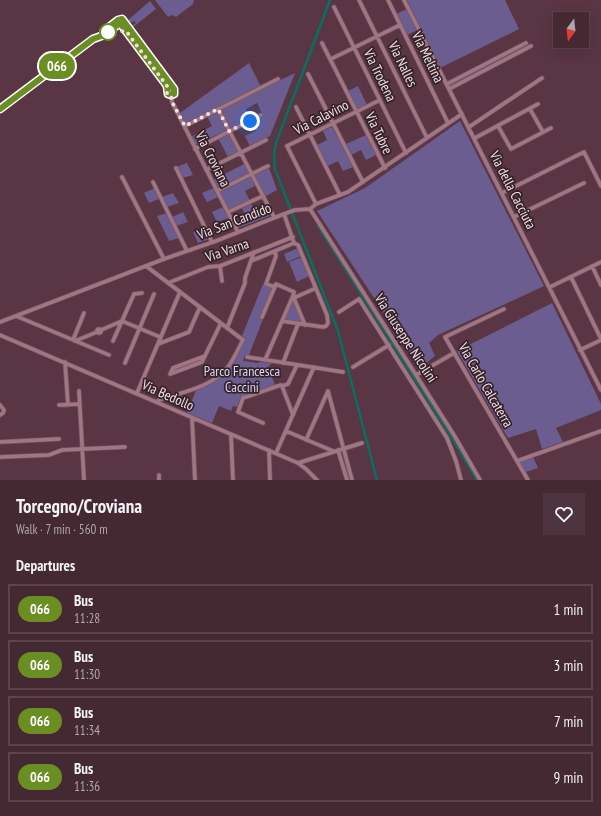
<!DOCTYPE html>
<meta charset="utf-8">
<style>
body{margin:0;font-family:"PT Sans Narrow",sans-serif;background:#4e343e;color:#f1f3f6;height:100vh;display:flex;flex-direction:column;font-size:15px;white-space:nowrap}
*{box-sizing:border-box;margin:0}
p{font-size:13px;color:#afa6ac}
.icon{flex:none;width:22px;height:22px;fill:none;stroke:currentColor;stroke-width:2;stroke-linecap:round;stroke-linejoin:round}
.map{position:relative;height:480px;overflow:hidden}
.side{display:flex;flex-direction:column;background:#442832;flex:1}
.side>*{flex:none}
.badge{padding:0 8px;border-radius:13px;font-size:14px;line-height:26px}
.needle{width:26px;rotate:195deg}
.buttons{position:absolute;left:553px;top:12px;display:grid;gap:8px}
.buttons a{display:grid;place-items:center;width:36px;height:36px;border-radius:0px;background:#442832;box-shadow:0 4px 16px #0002,0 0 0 1px #5c444d;font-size:20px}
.you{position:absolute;width:20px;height:20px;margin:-10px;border:3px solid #fff;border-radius:50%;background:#1a73e8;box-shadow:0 0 0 6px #1a73e833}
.map>.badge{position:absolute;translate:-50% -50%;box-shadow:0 0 0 2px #fff}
h2{padding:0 16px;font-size:15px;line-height:36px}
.round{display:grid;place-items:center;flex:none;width:42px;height:42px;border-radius:0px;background:#4e343e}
.summary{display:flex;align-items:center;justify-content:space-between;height:68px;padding:0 16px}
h1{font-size:19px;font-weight:600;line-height:30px}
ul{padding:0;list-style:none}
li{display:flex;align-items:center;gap:12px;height:50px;margin:0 8px 6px;padding:0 8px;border:2px solid #5c444d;border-radius:0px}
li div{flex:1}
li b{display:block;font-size:15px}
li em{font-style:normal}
li .badge{min-width:44px;font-weight:700;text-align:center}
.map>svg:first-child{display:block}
</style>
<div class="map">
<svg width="601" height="480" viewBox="0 0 601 480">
<rect width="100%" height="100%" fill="#5a3543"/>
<!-- green -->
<path fill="#6c5d91" d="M155 0H194L193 4 176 17 172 15 168 17Z
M407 0H505L519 29 440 68Z
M150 1 156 9 133 27 143 40 141 42 130 27 136 23 134 21 130 23 127 21Z
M407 9 417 30 407 35 396 14Z
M527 44 528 45 451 87 449 84Z
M249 63 261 87 185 124 180 113Z
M295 73 270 136 250 146 245 136 256 131 252 121 263 116 257 103 246 109 250 119 229 129 219 110Z
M358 86 367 105 357 110 348 91Z
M217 111 227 130 195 145 191 137 212 126 207 116Z
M460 121 544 286 438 335 429 343 435 356 420 368 317 211 365 188Z
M332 127 353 167 343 171 338 161 328 166 317 145 327 140 323 131Z
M228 133 238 152 228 157 218 138Z
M366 135 376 155 366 160 361 150 351 155 346 144Z
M187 163 193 175 182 178 176 167Z
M244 164 250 174 218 189 213 180Z
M269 168 277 190 264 197 254 175Z
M251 177 255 186 245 191 250 201 229 211 219 192Z
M155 188 159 199 149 203 144 193Z
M214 188 218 197 207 202 202 193Z
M173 193 179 203 167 207 162 197Z
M251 204 256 213 266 208 270 216 238 228 235 223 246 218 242 208Z
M223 207 229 218 217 222 212 212Z
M183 212 188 222 176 226 172 217Z
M167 213 179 238 169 241 157 216Z
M204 228 209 239 198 243 193 232Z
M298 248 301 256 287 262 284 254Z
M302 257 309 276 297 282 289 262Z
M263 284 273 289 262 318 263 319 249 355H245L243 361 258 363 260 362 272 363 268 367 275 385 241 397 237 407 233 406 231 411 219 406 212 423 187 413 197 388C226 379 232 364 244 338L242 336Z
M293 299 303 323 284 320Z
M552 303 601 404V410L556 428 563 442 542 449 536 429 508 438 457 351Z
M533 457 538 468 526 472 519 462Z"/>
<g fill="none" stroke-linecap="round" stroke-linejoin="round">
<!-- canal -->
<path stroke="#057160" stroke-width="2.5" d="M330 0 276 143 274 155 275 169 338 331 377 480
M318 226 449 433 477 480"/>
<!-- minor casing -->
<g stroke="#755661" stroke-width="5">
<path id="minor" d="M359 0 427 138
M388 0 448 123
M404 0 601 390
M334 7 406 153
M118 20 165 83 167 86 168 94 171 95 175 92 174 89 122 19
M96 38 111 31 120 22
M322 43 385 168
M331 59 400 25
M308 74 363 182
M447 84 526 43
M449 89 531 46
M171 95 172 102 238 232
M296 107 340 195
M0 109 119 20
M218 109 274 217
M530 109 543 132
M185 126 278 79
M498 126 511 149 551 128
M469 127 542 78
M475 138 538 104
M195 149 261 115
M176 168 212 242
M206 170 266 140
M122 177 164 259
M153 182 187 251
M217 191 268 166
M502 193 584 152 601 186
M316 204 287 146 380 100
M310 209 416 375 454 435 480 480
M228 212 263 196
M514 217 584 183
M251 261 294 243 284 214
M146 266 243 340C238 349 234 359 228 367 213 387 182 392 159 400L157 402
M220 266 222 281
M592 266 601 285
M571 277 601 339
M168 283 208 267 220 266 293 237
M275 287 266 284 276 256 275 251
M550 287 601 262
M293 296 296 297 316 288
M504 309 445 337 528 480
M339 312 359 299 447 438 456 461 461 480
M16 316 109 355
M262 317 276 284 294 292 293 296 305 325
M282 321 323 327 326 326 328 323 327 315 298 245 294 243
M0 322 164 259 216 241 284 214 295 210 310 209 316 204 348 192 462 114
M227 328 245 283V278L254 252
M97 331a2 2 0 1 1 4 0a2 2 0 1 1-4 0Z
M101 330 122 321 160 337
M0 335 298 463 306 469 317 480
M73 340 84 313
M75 341 97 332
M113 341 134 294 142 293
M158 344 189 332 200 307
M580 350 601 340
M205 356 173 368 170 374 202 362 221 323
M247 357 343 372
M265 360 293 296
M65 362 68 405
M125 363 154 294
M283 363 298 324
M353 367 389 345
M416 375 454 353
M282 386 293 415
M79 391 84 480
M137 393 180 292
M0 405 4 410 3 413 0 415
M59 405 80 404
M192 418 195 480
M263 423 238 412 243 398 281 385 282 386 288 384 297 365
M286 431 333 451
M231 435 233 480
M306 440 328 391 352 480
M0 442 59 439
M269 450 270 480
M338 450 347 480
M276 453 314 367
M0 457 49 455 62 450 125 447
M517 461 601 431
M298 463 362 443
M159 475V480"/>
</g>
<!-- minor -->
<use href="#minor" stroke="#a07684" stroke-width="3.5"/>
</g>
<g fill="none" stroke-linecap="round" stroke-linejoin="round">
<!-- line casing -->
<g stroke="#fff" stroke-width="9">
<path id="line" d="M0 109 93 39 104 35 120 23 165 83 167 86 168 94 171 95 174 94V89L122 19 118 20 104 31"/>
</g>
<!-- line -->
<use href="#line" stroke="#6b8e23" stroke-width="6"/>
<!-- walk -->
<path stroke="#f5dde5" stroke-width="4" stroke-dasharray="0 7.2" d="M108 32 126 31 167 86V93L171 95 172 102 185 126 218 109 229 131 250 121"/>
</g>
<!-- markers -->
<circle fill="#fff" stroke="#6b8e23" stroke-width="2" cx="108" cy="32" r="8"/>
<g text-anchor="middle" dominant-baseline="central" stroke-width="3.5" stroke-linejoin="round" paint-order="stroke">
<!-- street labels -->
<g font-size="14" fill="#f5dde5" stroke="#342329">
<text transform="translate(428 57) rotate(64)">Via Meltina</text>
<text transform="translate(403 64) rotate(64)">Via Nalles</text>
<text transform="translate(380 75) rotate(64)">Via Trodena</text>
<text transform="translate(321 117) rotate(-27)">Via Calavino</text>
<text transform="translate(379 133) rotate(64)">Via Tubre</text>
<text transform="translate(213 159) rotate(63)">Via Croviana</text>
<text transform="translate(513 190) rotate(63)">Via della Cacciuta</text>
<text transform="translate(234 221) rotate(-21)">Via San Candido</text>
<text transform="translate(227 250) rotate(-19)">Via Varna</text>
<text transform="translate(406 338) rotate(57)">Via Giuseppe Nicolini</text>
<text transform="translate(486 385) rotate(60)">Via Carlo Calcaterra</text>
<text transform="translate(168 395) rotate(24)">Via Bedollo</text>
</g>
<!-- park labels -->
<g font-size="14" fill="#ded6f8" stroke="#342329">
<text x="242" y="371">Parco Francesca<tspan x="242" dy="16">Caccini</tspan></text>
</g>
</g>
</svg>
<div class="buttons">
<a><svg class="needle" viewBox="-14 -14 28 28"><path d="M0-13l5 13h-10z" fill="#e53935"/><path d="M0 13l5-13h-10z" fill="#afa6ac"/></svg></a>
</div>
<div class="you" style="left:250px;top:121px"></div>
<b class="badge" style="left:57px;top:66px;background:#6b8e23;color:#fff">066</b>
</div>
<section class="side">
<div class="summary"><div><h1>Torcegno/Croviana</h1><p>Walk · 7 min · 560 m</p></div><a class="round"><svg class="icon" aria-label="heart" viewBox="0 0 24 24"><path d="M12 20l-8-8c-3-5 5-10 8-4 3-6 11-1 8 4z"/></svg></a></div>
<h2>Departures</h2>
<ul>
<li><span class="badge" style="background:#6b8e23;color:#fff">066</span><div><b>Bus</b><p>11:28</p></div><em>1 min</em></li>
<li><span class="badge" style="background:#6b8e23;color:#fff">066</span><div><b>Bus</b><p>11:30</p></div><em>3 min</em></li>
<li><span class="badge" style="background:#6b8e23;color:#fff">066</span><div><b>Bus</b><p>11:34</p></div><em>7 min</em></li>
<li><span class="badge" style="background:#6b8e23;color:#fff">066</span><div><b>Bus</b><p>11:36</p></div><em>9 min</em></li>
</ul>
</section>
